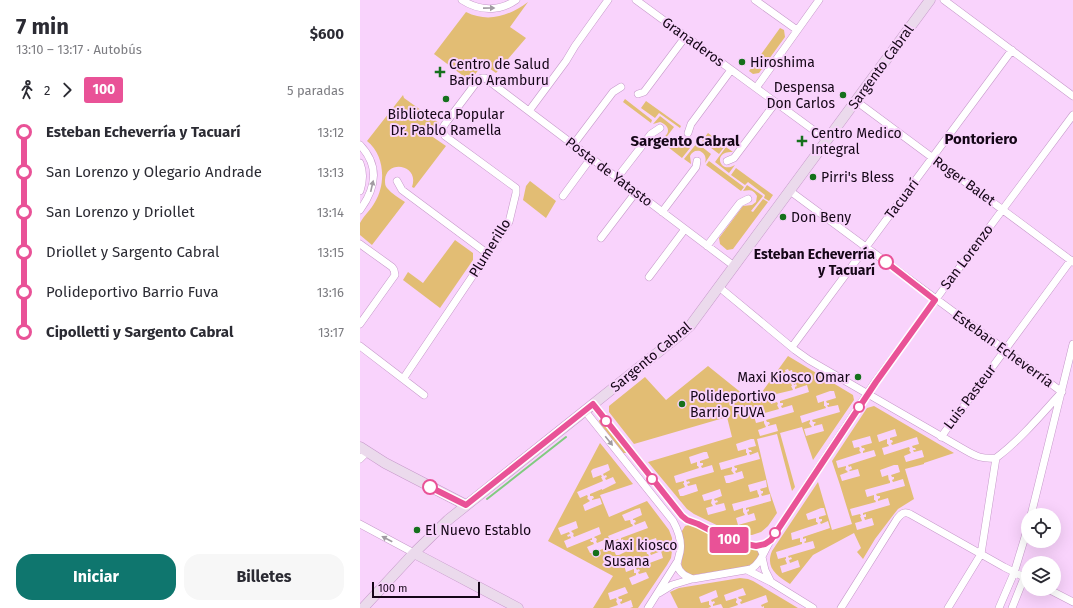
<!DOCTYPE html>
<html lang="es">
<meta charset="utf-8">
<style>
body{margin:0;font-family:"Fira Sans",sans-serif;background:#f7f7f7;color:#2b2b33;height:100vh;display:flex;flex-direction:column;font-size:15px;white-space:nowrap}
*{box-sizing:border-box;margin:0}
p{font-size:13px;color:#7c7c81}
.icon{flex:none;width:22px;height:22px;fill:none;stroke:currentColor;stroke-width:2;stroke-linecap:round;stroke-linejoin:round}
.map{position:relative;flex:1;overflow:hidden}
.details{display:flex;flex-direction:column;background:#fff;width:360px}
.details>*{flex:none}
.badge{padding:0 8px;border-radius:3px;font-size:14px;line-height:26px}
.buttons{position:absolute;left:661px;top:508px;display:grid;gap:8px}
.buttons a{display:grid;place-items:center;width:40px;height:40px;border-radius:50%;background:#fff;box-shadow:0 4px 16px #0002;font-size:20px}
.scale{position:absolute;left:12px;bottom:10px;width:108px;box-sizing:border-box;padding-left:4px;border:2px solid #150617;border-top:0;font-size:11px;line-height:14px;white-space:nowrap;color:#150617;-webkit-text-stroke:3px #f9d3fc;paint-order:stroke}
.map>.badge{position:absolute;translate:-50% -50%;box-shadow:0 0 0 2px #fff}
.legs{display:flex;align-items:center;gap:6px;height:44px;padding:0 16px;font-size:13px}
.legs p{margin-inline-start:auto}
.summary{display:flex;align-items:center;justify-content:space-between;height:68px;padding:0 16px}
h1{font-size:22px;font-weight:700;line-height:30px}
.cta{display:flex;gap:8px;margin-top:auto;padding:8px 16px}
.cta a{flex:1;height:46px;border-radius:16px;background:#0f766e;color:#fff;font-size:16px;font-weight:700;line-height:46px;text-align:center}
.cta a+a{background:#f7f7f7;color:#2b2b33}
ul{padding:0 16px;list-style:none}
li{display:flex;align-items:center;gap:14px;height:40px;font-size:15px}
li i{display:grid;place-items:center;width:6px;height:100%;margin:0 5px;background:currentColor}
li i::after{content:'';width:10px;height:10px;margin:-5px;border:3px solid;border-radius:50%;background:#fff}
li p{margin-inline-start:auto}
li:first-child i{background:linear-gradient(#0000 50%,currentColor 0)}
li:last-child i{background:linear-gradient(currentColor 50%,#0000 0)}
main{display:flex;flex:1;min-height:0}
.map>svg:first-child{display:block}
</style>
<main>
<section class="details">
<div class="summary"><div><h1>7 min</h1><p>13:10 – 13:17 · Autobús</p></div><b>$600</b></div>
<div class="legs"><svg class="icon" aria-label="walk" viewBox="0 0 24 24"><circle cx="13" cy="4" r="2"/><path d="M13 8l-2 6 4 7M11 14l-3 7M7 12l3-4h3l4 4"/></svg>2<svg class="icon" aria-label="forward" viewBox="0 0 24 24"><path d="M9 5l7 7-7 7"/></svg><b class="badge" style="background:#e95297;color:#fff">100</b><p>5 paradas</p></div>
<ul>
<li><i style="color:#e95297"></i><b>Esteban Echeverría y Tacuarí</b><p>13:12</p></li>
<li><i style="color:#e95297"></i><span>San Lorenzo y Olegario Andrade</span><p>13:13</p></li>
<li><i style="color:#e95297"></i><span>San Lorenzo y Driollet</span><p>13:14</p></li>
<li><i style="color:#e95297"></i><span>Driollet y Sargento Cabral</span><p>13:15</p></li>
<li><i style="color:#e95297"></i><span>Polideportivo Barrio Fuva</span><p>13:16</p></li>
<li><i style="color:#e95297"></i><b>Cipolletti y Sargento Cabral</b><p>13:17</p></li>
</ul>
<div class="cta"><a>Iniciar</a><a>Billetes</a></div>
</section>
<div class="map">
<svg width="713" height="608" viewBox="0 0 713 608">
<rect width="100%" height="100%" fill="#f9d3fc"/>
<!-- green -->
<path fill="#e2bd74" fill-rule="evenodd" d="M168 2 150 27 166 38 136 73 123 64 110 81 74 54 106 12C128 23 149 16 168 2Z
M420 28 424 30 425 37 399 73 393 74 389 71Z
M43 95 44 98 79 123 70 135 86 146 54 188 52 187C60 164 26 159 25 180 25 183 25 186 27 188 32 194 39 198 45 202L12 245 0 235C0 232 0 226 0 223 4 215 11 210 15 202 26 184 25 155 7 141Z
M265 99 292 120 291 123 263 102Z
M286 101 321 126 320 128 299 113 295 118 281 108Z
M300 116 314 127 302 143 295 138C308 140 314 127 300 122L293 124Z
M348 133 365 146 359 154 342 141Z
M315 137 330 148 322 158 308 147Z
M337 143 351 154 345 163C347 157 344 153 340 151 335 150 332 152 330 156L331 164 324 159Z
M366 147 373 152C352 150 359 175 375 165L369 173 355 162Z
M349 161 384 187 381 191 346 165Z
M376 168 413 195 409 201 404 198 405 195 388 182 385 185 371 175Z
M170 181 196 201 186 218 163 200 166 186Z
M387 185 403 196 391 211 393 212 403 199 408 202 373 249 367 250 360 244 359 238 383 206 392 205 396 202 397 196C393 189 389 190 383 191Z
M95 240 113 253V260L80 308 43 280 48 272 63 283Z
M428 356 493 395 494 400 453 460 442 427 420 433 435 487 432 491 417 434 397 439 409 490 417 513 408 526 401 532 392 535 375 534 334 514 327 509 288 462 372 437 367 417 274 444 249 412V406L285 377 306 400 348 366 394 403ZM428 369 429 371 432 370 433 374 443 372 445 379 433 382 434 385 436 384 437 386 435 387V389L447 385 449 392 420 401V403H423V405L421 406 422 408 432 405 434 412 406 420 407 422H409L410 424 408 425V426L416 424 418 431 400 436 398 430 406 427 404 423V421L396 423 394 416 397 415 419 409 417 405 418 404 417 402 411 404 409 397 412 395 433 390 431 386H432L431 383 427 384 425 377H427L425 370ZM470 391H474L476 398 466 401 467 403H469V405H467L468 407 478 405 480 412 452 420 453 422H455L456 423 454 424V426L462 424 464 431 446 436 444 429 452 427 449 423 450 422V420L442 423 440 416 466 408 465 406H464V401L458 403 456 396ZM391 439H394L396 446 388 448 389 450H391L392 452H389L390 455 398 452 400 459 374 466 375 468H377V470L375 471 376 473 382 471 384 478 369 483H366L364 476 374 474 371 470 372 469V467L361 470 359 463 387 455V453H386V449L378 451 376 444ZM344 452H347L349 458 340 461V463H343V465L341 466 342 468 352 465 354 472 326 480 327 482 329 481 330 483 327 484 328 486 336 484 338 491 323 496H320L318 490 325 487 323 483H324V481L316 483 314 476 339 468 338 466H337V462L331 464 329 457ZM406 480 407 487 400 489 401 491H403V493L401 494 402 496 410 494 411 501 386 508V510L389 509V511L387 512 388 515 394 513 396 520 378 525 376 518 385 515 383 512V508L374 511 372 504 399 497V495L398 494 397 490 390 492 388 485ZM360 489 362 496 354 499 355 501 357 500 358 502 355 503 356 505 364 503 366 510 363 511 348 515 346 508 353 506 351 503 352 499 344 501 342 495Z
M514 406 594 453 564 463V464L545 469 554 499 538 509 534 514 515 539 503 559 497 552 501 548 494 533 453 555 430 584C417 576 405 568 412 551L458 482 472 530 492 524 480 485 472 461 507 408ZM535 429 537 436 530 438V440H532L533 442 531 443 532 445 557 437 559 444 552 446 553 448H555L556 450H553L554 452 562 450 564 457 546 462 544 456 551 453 549 450 550 449 549 447 524 455 522 448 529 446 528 444H527V439L519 442 517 435ZM510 436 512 443 501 446 502 448H504L505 450 503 451V453L514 450 516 456 488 465 489 467 491 466 492 469 489 470 490 471 498 469 500 476 482 481 480 475 488 472 485 469 486 468V466L478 468 476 461 501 453 499 450 500 449 499 447 494 448 492 441ZM534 465H538L540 472 531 475 532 477H534V479L532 480 533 482 543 479 545 486 516 494 517 496H520V498L518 499V501L528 498 530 505 503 513V515L506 514V517H504L505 520 512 518 514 525 511 526 497 530 495 523 502 521 500 516H501L500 514 492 516 490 509 516 502 515 500H514V495L507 497 505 490 508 489 530 483V480L529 481 528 475 522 477 520 470ZM461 508H464L466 515 459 517V519H462V521L460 522 461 524 468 521 470 528 443 537V539L446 538V541L444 542 445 543 453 541 455 548 452 549 428 556 429 558 431 557 432 559 429 560 430 563 438 560 440 567 422 573 420 566 427 564 425 559H426V557L418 559 416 552 442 544V542H440V538L432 540 431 533 458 524 457 522H456V518L448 520 446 514Z
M239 420H241L266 451V453H263L239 422Z
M240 443 273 484 240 495 249 517 287 501 309 530 312 538V551L311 558 307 565 278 608H270L273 607 271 600 261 604 260 602 262 601V599H259L258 597 268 593 265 587 251 592 248 593 250 600 256 598 257 600 256 601 258 605 249 608H233L253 576 188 541ZM248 464 250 470 243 474 244 476 246 475 247 477 245 478 246 480 253 477 256 483 242 490V489L230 494V496H233L234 498 232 499V500L240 498 242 504 225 511 223 505 230 501 227 498 228 497 227 495 220 498 217 492 243 481 241 477H242L241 475 233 478 231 471 233 469ZM280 508 282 515 273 519V520H275L276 522 274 523 275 525 285 521 288 528 261 538V540L263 539 264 542 262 543 263 545 271 542 273 548 259 555H256L253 549 261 546 258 542 259 541 258 539 251 542 248 536 273 526 272 524H271L270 520 265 521 262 515 276 509ZM216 521 218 528 211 531 214 534 213 535 214 537 239 527 241 534 234 537 235 538H236L237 540 236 541 237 543 244 540 247 547 233 553H230L227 547 234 544 233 542H231L230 540H232V538L207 548 204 541 211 538 210 536 208 537 207 535 210 534 209 532 201 535 198 528ZM296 538 298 545 289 549V550H292V552L290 553 291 555 301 551 303 558 276 568 277 570 279 569 280 571 278 572 279 574 286 572 289 578 275 584 272 585 269 578 276 575V573H274V569L266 572 264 565 289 556 288 554H287L286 550 278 552 276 546 290 540Z
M329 525 334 526 374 546C374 546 379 547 380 547 386 549 404 546 398 558 395 563 391 565 385 567L333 575H328L321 566 323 552 322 531 325 526Z
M380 578 388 579 393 581 438 608H404V606L402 607 401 605 408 602 406 595 381 604 380 602 382 601 381 599H379L378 597 386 595 383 588 364 595 366 601 376 598 377 600 376 601V603H377L378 605 369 608H363L361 604 353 606V604L355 603 354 601 352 602 351 600 358 597 356 590 339 597 341 603 349 601V605H350L351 607 348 608H318L310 592 319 588Z"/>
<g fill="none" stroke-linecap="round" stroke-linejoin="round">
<!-- stream -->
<path stroke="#81cb80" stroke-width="2" d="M127 499 206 437"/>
<!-- minor casing -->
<g stroke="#c699ca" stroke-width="8">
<path id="minor" d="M102 0C119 11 139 12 156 0
M276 0 467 140
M395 0 437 30
M584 0 713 96
M396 88 459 0
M278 94 284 92 326 36
M496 101 713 262
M169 111 206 61 215 46 248 0
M328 133 331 124 371 70
M0 145C20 166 16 188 0 210
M213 145 253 92 261 87
M367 161 374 158 416 102
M0 163C4 173 3 182 0 191
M257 178 291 134 300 128
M37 181 42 190 128 254
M430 191 702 392
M203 196 231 158
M302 212 336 167 337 161
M241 238 276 192
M0 244 32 267 34 270 35 275 0 324
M347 246 380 203 388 199
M289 277 325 229
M359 287 435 350 449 360 605 450C617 457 622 459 636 458
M0 346 64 395
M432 347 652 50
M43 379 149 222 156 193V188L85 136 82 129 85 124 119 79 122 78H125L374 266
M233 404 322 516 327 520 338 524 369 540 384 544 396 546 400 548 403 554
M225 411 313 521C318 530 322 541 320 552 319 556 318 560 317 564 319 573 325 576 333 579L391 569C402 562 404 550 411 540L515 382 585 287 713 115
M581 437 711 260
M636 458C660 440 680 416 700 394
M0 459 7 452
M671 515 713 344
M0 524 54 553
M402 557 405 570 411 582
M387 570 411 582 453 608
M688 589 713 602
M299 593 312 585 332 579
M288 608 317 562
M481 608 537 519C541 514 544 511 550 514L644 567 668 579
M588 608 621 554 636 458
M639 608 654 573 668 527
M652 608 664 578"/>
</g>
<!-- secondary casing -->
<g stroke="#c699ca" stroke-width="11">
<path id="secondary" d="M0 447 25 463 106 505
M54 553 158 608
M3 608 54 553 88 520 321 334 330 326 570 0"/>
</g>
<!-- minor -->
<use href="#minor" stroke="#fff" stroke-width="7"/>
<!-- secondary -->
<use href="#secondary" stroke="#ebdaec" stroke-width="10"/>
</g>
<!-- one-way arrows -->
<defs><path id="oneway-solid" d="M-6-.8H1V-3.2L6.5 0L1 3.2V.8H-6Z"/></defs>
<g fill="#a19ba2">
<use href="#oneway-solid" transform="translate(129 8) rotate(-1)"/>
<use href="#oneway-solid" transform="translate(12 186) rotate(-77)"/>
<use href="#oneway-solid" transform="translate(249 441) rotate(51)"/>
<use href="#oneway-solid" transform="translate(27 539) rotate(-152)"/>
</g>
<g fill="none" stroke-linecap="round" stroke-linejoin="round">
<!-- line-1 casing -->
<g stroke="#fff" stroke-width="9">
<path id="line-1" d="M70 487 106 505 233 404 322 516 327 520 338 524 369 540 376 542 396 546 405 544 411 540 516 382 575 300 526 262"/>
</g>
<!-- line-1 -->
<use href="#line-1" stroke="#e95297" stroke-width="6"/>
</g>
<!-- markers -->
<g fill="#15701c" stroke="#f9d3fc" stroke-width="1.5">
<circle cx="382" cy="62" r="4"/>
<path d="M78 66h4v4h4v4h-4v4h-4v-4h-4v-4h4z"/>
<circle cx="483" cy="95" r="4"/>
<circle cx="86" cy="99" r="4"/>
<path d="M440 135h4v4h4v4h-4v4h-4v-4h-4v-4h4z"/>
<circle cx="453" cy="177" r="4"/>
<circle cx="423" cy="217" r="4"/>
<circle cx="498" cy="377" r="4"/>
<circle cx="322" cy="404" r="4"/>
<circle cx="57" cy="530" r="4"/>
<circle cx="236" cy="553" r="4"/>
</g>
<g fill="#fff" stroke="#e95297" stroke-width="2">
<circle cx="526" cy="262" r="7"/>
<circle cx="499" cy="407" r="5"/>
<circle cx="246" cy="421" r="5"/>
<circle cx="292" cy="479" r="5"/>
<circle cx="70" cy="487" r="7"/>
<circle cx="415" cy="533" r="5"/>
</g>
<g text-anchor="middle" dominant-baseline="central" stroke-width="4" stroke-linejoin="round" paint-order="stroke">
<!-- street labels -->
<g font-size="14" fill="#150617" stroke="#f9d3fc">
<text transform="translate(333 42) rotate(36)">Granaderos</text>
<text transform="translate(521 67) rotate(-54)">Sargento Cabral</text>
<text transform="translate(249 172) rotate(37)">Posta de Yatasto</text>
<text transform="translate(604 181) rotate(36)">Roger Balet</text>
<text transform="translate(542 199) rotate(-53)">Tacuarí</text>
<text transform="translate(130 248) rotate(-58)">Plumerillo</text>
<text transform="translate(607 257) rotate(-53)">San Lorenzo</text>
<text transform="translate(643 349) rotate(36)">Esteban Echeverría</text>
<text transform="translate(291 357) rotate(-40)">Sargento Cabral</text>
<text transform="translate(610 397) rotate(-53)">Luis Pasteur</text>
</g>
<!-- poi labels -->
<g font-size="14" fill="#150617" stroke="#f9d3fc" text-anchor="start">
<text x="390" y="62">Hiroshima</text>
<text x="89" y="64">Centro de Salud<tspan x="89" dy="16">Bario Aramburu</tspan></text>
<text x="475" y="87" text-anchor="end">Despensa<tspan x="475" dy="16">Don Carlos</tspan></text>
<text x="86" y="114" text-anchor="middle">Biblioteca Popular<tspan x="86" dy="16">Dr. Pablo Ramella</tspan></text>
<text x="451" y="133">Centro Medico<tspan x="451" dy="16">Integral</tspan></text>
<text x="461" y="177">Pirri's Bless</text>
<text x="431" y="217">Don Beny</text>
<text x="490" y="377" text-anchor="end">Maxi Kiosco Omar</text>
<text x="330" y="396">Polideportivo<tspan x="330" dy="16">Barrio FUVA</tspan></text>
<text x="65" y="530">El Nuevo Establo</text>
<text x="244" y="545">Maxi kiosco<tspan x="244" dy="16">Susana</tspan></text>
</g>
<!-- stop labels -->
<g font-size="14" font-weight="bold" fill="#150617" stroke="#f9d3fc" text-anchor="end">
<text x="515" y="254">Esteban Echeverría<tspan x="515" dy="16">y Tacuarí</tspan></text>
</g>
<!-- neighbourhood labels -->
<g font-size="15" font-weight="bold" fill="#150617" stroke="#f9d3fc">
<text x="621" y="139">Pontoriero</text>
<text x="325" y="141">Sargento Cabral</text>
</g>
</g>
</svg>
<div class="buttons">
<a><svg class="icon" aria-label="locate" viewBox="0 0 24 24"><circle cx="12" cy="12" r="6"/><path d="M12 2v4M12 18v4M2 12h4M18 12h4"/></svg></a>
<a><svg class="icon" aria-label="layers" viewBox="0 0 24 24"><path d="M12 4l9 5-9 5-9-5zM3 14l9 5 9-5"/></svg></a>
</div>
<div class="scale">100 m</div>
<b class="badge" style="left:369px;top:540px;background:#e95297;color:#fff">100</b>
</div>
</main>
